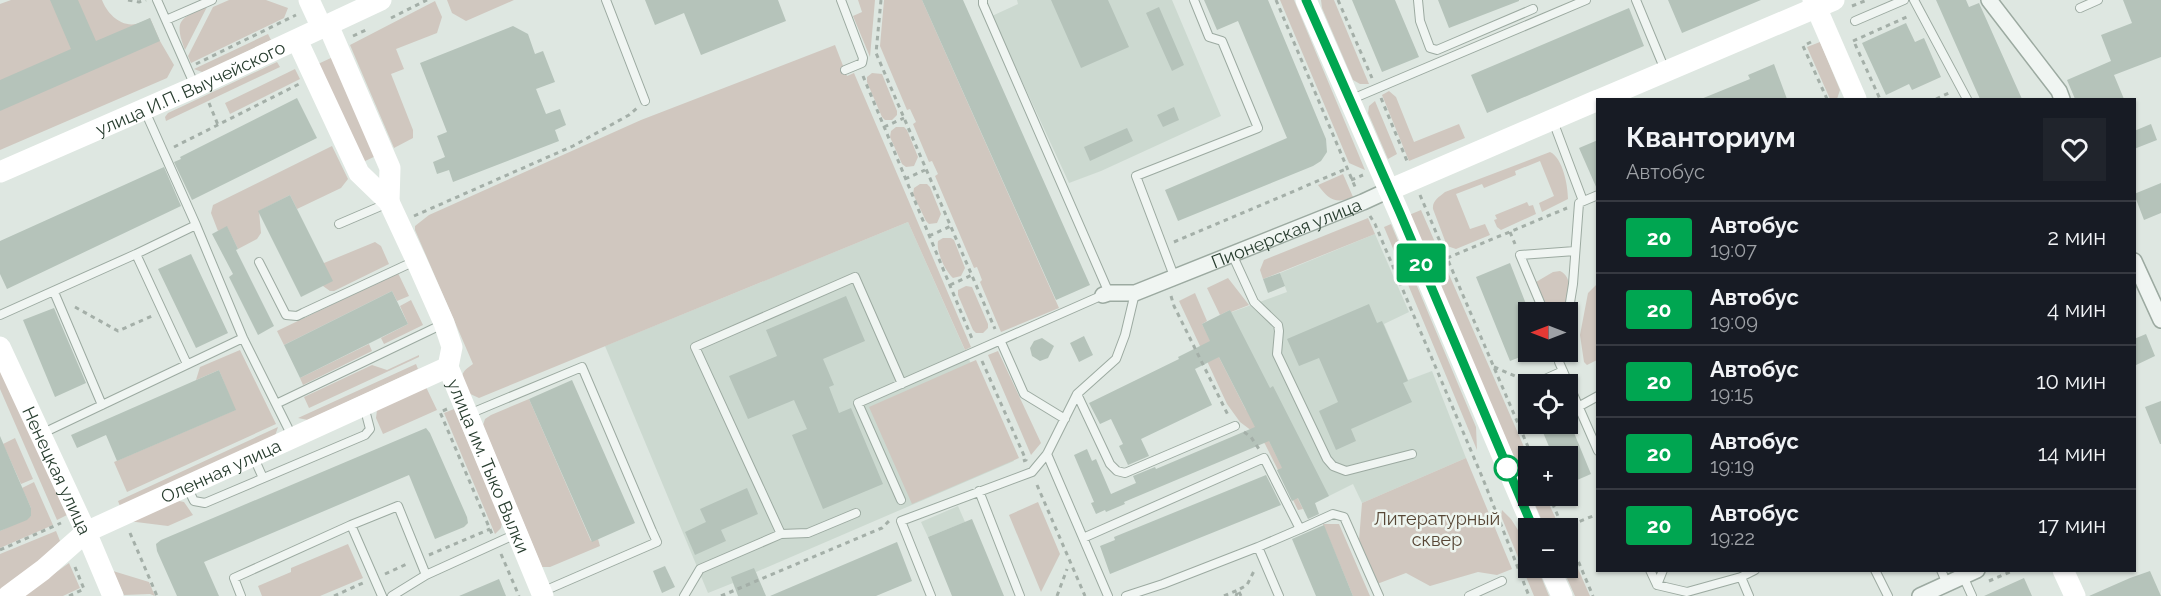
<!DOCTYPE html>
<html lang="ru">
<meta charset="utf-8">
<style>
body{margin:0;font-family:Raleway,sans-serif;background:#20242c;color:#f1f3f6;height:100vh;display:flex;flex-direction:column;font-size:22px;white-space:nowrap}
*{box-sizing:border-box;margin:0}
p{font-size:20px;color:#9ea1a6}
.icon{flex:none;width:33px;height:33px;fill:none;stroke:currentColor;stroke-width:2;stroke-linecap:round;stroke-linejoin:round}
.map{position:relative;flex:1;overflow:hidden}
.drawer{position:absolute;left:1596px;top:98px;width:540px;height:474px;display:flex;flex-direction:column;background:#171b24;border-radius:0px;box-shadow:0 2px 4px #0004}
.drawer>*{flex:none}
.badge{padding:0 12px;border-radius:4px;font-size:21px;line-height:39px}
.needle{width:39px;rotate:270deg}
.tools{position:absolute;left:1518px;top:302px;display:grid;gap:12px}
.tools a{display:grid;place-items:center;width:60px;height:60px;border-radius:0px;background:#171b24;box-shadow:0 2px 4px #0004;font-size:30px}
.map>.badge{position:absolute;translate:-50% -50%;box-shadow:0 0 0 3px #fff}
.round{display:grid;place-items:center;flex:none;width:63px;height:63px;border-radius:0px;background:#20242c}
.headline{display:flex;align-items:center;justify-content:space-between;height:102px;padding:0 30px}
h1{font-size:28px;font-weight:700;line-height:45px}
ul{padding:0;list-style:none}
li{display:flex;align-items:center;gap:18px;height:72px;padding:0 30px;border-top:2px solid #363941}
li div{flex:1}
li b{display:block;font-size:22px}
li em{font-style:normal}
li .badge{min-width:66px;font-weight:700;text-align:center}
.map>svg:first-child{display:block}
</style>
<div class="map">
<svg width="2161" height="596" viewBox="0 0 2161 596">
<rect width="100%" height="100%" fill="#dee7e1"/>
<!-- built -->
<path fill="#ccd9d0" d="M1017 0H1172L1221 116 1101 171 1069 183 992 16 1018 4Z
M908 222 1014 461 756 572 758 578 735 588 733 583 708 593 605 346Z
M1375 234 1409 312 1384 324 1408 380 1432 371 1466 458 1362 503 1353 484 1303 509 1252 408 1246 410 1202 324 1230 310 1232 312 1287 292 1280 273Z
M958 506 965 522 928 537 921 522Z"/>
<!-- green -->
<path fill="#d0c7bf" d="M11 0H102C107 13 120 27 136 24 140 23 146 20 150 18L160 41 174 65 167 78 0 150V4Z
M229 0H266L288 8 284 18 191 63 188 56 213 7Z
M447 0H514L466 21 452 13Z
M858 0H875L870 57 853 16 862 12Z
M884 0H922L1059 308 1001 332 980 282 982 280 977 267 974 268 935 176 938 174 932 161 929 162 913 124 916 122 910 109 907 110 880 46Z
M1280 0H1294L1365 170 1349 163Z
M1321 0H1334L1369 84H1360L1353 80 1322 8Z
M435 1 442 17 437 33 396 49 404 69 391 74 413 130V138L394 148 350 45Z
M207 7 185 50C174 21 179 18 207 7Z
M268 34 271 40 207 71 202 72 194 69Z
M1820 42 1840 90 1837 99H1830L1807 47Z
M835 45 847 76 854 73 971 347 965 350 908 222 479 398 466 392C462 376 458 374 473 364L415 230V226L429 215 641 120Z
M333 57 378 155 363 162 318 64Z
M277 62 280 67 166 121 165 117 168 113Z
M295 69 300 79 230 114 225 103Z
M872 73 882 74 897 111V115L892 120H885L882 117 867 82V77Z
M1389 91 1396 97 1414 142 1459 124 1465 138 1409 161 1382 95Z
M1375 101 1397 154 1388 159 1368 113 1369 106Z
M896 127H904L907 130 918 157 914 166 906 167 902 164 890 137 891 131Z
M332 146 348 179 341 188 297 209 290 195 259 211 261 233 257 239 238 249 227 227 218 231 211 213 213 205Z
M1550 152C1563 158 1568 186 1568 199L1542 212 1539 203 1554 196 1540 161 1515 171 1516 175 1484 188 1482 184 1456 194 1470 229 1485 224 1490 235 1456 249 1447 246 1433 209C1432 201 1439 197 1445 192Z
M1343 174 1353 197C1336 205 1328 199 1318 185Z
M920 184H927L930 187 941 214 937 223 929 224 926 221 913 194 914 188Z
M1527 202 1529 206 1533 205 1536 214 1501 230 1497 227 1494 220 1497 219 1495 215Z
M1421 210 1528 456V490L1409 215Z
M1368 218 1375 234 1263 279 1260 270 1264 260Z
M1391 224 1476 427 1477 450 1384 227Z
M943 238H951L954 240 965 268 961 276 953 278C945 271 936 251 938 241Z
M375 242 381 246 389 264 334 291H330L323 286 324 263Z
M1560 271C1575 278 1568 300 1563 312H1548L1536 282 1553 272Z
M398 273 409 296 397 301 392 291 284 345 277 331Z
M1228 278 1249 305 1231 312 1230 310 1220 315 1207 288Z
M1597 284V360L1587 365 1584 362 1580 335 1588 293Z
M966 286 972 287 988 324V328L983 333H976L973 330 958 295V290Z
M1195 293 1207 321 1202 324 1246 410 1252 407 1303 509 1298 510 1265 444 1256 434 1240 422 1227 404 1179 301Z
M411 300 423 325 384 344 381 338 408 324 400 306Z
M369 344 372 351 303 385 300 378Z
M240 350 276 424 127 492 114 462 235 410 219 370 196 380 200 367Z
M998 351 1041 443 1031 455 988 355Z
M419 355V357L309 408 304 397 372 365 387 370Z
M976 360 1019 458 912 504 869 407Z
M416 364 418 369 308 420 298 418Z
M0 368 67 515 57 520 0 389Z
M426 387 437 410 383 434 376 418 377 410Z
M529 399 591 541 598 539 600 546 550 567H542L483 425 485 419 491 415Z
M454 409 502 522 501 528 495 534 444 413Z
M278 427 275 436 120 506 118 501Z
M15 438 33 479 21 484 3 444Z
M1466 458 1512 569 1497 575 1478 572 1430 586 1406 573 1377 584 1359 540 1362 503Z
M34 482 53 525 0 548V531L31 516V508L22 488Z
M1531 495H1545L1560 528H1545Z
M179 501 184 502 193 515 168 526 128 521Z
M1038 502 1060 554 1041 592 1009 515Z
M1502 510 1511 519 1528 546V567H1537L1549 596H1534L1501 516Z
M1323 524H1339L1370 596H1353Z
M56 531 60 541 35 566 0 592V554Z
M348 544 363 578 320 596H262L258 586 291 572V568Z
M1568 546 1590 596H1575L1562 567H1568Z
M69 563 80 588 63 596H23Z
M113 571 149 582 155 596 150 594 124 595Z"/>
<!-- building -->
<path fill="#b5c3ba" d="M50 0H78L96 41 150 18 160 41 0 111V80L71 49Z
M645 0H778L786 21 701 55 684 13 655 25Z
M922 0H963L1090 285 1056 300Z
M1051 0H1108L1129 47 1081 68Z
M1204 0H1268L1326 139 1327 152 1321 161 1313 166 1178 221 1165 190 1287 138 1238 21 1217 30Z
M1352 0H1395L1419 57 1382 72Z
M1438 0H1519V1L1449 28Z
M1668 0H1761L1682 33Z
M1936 0H1966L1969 7 1979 3 2022 99H1980Z
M2123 0H2161V57L2114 75 2124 99H2075L2067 80 2111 61 2101 35 2132 23Z
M1159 7 1184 65 1172 71 1146 13Z
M1629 8 1644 46 1487 113 1471 75Z
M1906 23 1915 42 1924 38 1941 77 1912 90 1909 84 1886 95 1862 43Z
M513 26 528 34 535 54 543 51 555 82 536 89 546 114 560 109 566 125 555 130 559 141 453 182 449 170 437 174 433 162 445 157 437 136 447 132 420 63Z
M1774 64 1787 99H1701L1750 79 1748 75Z
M297 98 317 138 192 200 174 162 181 159 180 157Z
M1174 107 1179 120 1163 127 1157 115Z
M2151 124 2157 140 2134 149V131Z
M1127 128 1133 141 1090 161 1084 147Z
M1598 140V189H1597L1579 148Z
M164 167 181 206 7 289 0 274V241Z
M2161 183V213L2144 220 2134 194Z
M290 195 333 281 301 297 258 211Z
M227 226 238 249 236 250 274 326 258 335 229 277 233 274 212 234Z
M191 254 228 333 196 348 158 269Z
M1510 263 1528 309V354L1510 361 1476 277Z
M1280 273 1285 286 1268 293 1263 279Z
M392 291 408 324 300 378 284 345Z
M846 296 865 341 823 359 834 385 829 387 839 413 851 408 883 484 823 509 792 435 807 429 794 400 748 419 729 376 777 356 766 330Z
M1369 304 1377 323 1382 321 1408 381 1403 383 1412 402 1351 429 1356 441 1336 450 1319 411 1338 402 1319 358 1299 366 1287 339Z
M54 308 86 383 55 397 23 320Z
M1230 310 1270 388 1273 386 1329 496 1315 503 1319 514 1308 519 1298 498 1292 501 1277 470 1282 468 1269 441 1124 502 1125 504 1106 512 1105 510 1096 514 1091 503 1094 502 1074 455 1087 449 1092 461 1096 459 1111 494 1136 483 1133 476 1155 467 1156 469 1255 427 1219 357 1195 369 1212 405 1141 439 1149 456 1128 465 1119 446 1123 444 1111 419 1100 424 1089 403 1179 359 1178 357 1210 341 1202 324Z
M2146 334 2155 356 2134 366V339Z
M1084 336 1093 355 1079 362 1070 343Z
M1042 338 1054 346 1048 358 1040 361 1032 356 1030 348 1034 341Z
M219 370 236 410 117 461 106 435 77 448 71 435Z
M572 380 635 523 592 542 529 399Z
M2161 401V444H2160L2145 407Z
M1539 423H1570L1591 474 1568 484V456H1553Z
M426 428 430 433 467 517 468 523 464 527 435 539 409 475 204 562 219 596H177L157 551 156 544 161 540Z
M0 436 31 508V516L27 520 0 531Z
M1266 475 1281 505 1110 574 1100 546 1115 540 1114 537Z
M747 488 758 514 721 530 726 541 695 555 685 532 706 522 700 509Z
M972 519 1004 596H952L928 537Z
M1324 525 1353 596H1316L1292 539Z
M897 542 912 581 876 596H770Z
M665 566 675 587 662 593 653 571Z
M754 568 766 596H738L731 577Z
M2150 571 2161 596H2089L2130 578Z
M2024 578 2032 596H1984Z
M499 579 506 596H459Z"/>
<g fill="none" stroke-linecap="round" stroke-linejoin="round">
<!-- lane casing -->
<g stroke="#9caaa1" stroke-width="10">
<path id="lane" d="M157 0 195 86
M606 0 645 101
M841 0 863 58 862 63 845 70
M983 0V4L1109 293
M1418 0 1420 21 1430 48 1437 50 1533 9
M1636 0 1665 70
M1914 0 1967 99
M2080 8 2098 0
M166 20 212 0
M1855 21 1904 0
M1352 99 1586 0
M145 111 196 225 243 338 292 436
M1553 121 1583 201
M339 224 388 203
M136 254 187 364
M1232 254 1254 302 1278 325 1279 331 1277 354 1327 459 1333 466 1346 471 1412 454
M259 262 286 315 297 316 303 313 415 261
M1174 276 1136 176 1258 128 1222 41 1209 37 1194 0
M54 292 102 405
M1544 312 1520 255 1575 251
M0 315 136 254 196 225
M1568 315 1573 284 1579 203 1598 195
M1001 342 1024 394 1065 419
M1561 351 1559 362 1598 451
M1534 384 1563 371
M1526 388 1528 386
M1077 394 1110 464 1117 471 1125 473 1235 426
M276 404 443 324
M1578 407 1598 396
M469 414 582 367 652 531 657 542 544 591
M41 434 243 338
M1047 454 1108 596
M254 458 263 478
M187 487 194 501 205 503 365 435 370 429 364 406
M979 491 1020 596
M901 500 858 403 1103 295
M856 513 808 533 781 534 695 347 855 277 902 384
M351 525 398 506 426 575
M1300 529 1333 514 1344 517 1379 596
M1083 538 1264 458 1300 529 1258 547
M1650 570 1657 585 1687 592 1741 577 1755 570
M1875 570 1888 596
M1941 570 1947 584
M1963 576 1972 596
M1741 577 1749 596
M1657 585 1663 570
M241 596 234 578 351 525 382 596
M392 596 426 575 516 534
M684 596 700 569 781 534
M931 596 901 521 1032 472 1047 454 1077 394 1116 359 1125 335 1135 293
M1126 596 1163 584 1258 547 1279 596
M1469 596 1502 581"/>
</g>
<!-- street casing -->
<g stroke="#9caaa1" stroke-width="18">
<g id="street">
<path d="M1989 0 2059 91 2062 99"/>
<path d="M2134 261 2161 320"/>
<path id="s1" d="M1103 295 1109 293H1135L1363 202 1389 190"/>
<path d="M1920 596 1977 570"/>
</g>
</g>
<!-- path -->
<path stroke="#a4afa8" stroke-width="3" stroke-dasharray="4.5 4.5" stroke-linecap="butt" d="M128 0 139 2 146 0
M881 0 876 53 995 329
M1276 0 1356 189
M1338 0 1372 78
M1852 6 1867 0
M391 18 427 0
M353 36 366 30
M1853 41 1909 16
M1811 42 1803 46 1827 99
M1855 44 1880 99
M196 64 296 15
M863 76 973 341
M1381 98 1407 161
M1936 99 1951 92
M209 103 218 125
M884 127 904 118
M174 147 299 84
M905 179 925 170
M1351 180 1363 175
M1420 195 1532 456
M414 216 573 146 629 115 637 108
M1370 216 1375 224 1483 479 1529 596
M1510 232 1515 244
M929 236 951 226
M1174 242 1346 169
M1447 258 1567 208
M950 285 972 275
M1171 296 1174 306 1229 417
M75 307 118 331 152 316
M982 361 1026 460 1023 461
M1494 367 1520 378
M447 409 440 412 492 534
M1521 428 1528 401
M1244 432 1251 437 1259 449
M1037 485 1085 596
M1549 495 1563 528
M1563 528 1598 514
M130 533 157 596
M1568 537 1593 596
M0 550 61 523
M501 554 519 596
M429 555 490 529
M385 574 409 563
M1989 581 2015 570
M69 596 84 589 75 567
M334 596 365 582
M721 596 882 528 889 521
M1057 596 1067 569
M1224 596 1238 590 1236 596
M1241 596 1238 590 1247 585 1255 569"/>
<!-- lane -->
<use href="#lane" stroke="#f0f5f2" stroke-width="8"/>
<!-- street -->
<use href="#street" stroke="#f0f5f2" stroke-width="15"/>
<!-- secondary -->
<g stroke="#fff" stroke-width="21">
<path d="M309 0 322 28"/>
<path d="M1306 0 1399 213 1533 528"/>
<path d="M1813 0 1856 99"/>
<path d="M328 25 390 168 389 202"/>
<path id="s2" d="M297 40 359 173 389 202 416 260 444 323 452 347 448 367 543 596"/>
<path d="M1601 99 1834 0"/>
<path id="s3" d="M0 172 195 87 381 0"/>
<path d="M1389 190 1598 100"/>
<path id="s4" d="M0 347 86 532 113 596"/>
<path d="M1549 567 1562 596"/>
<path d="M2063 570 2075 596"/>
<path id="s5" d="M8 596 43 570 86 532 448 367"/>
</g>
</g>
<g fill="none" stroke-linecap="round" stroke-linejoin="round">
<!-- line casing -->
<g stroke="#fff" stroke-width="14">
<path id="line" d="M1306 0 1400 213 1533 528"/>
</g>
<!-- line -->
<use href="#line" stroke="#00a651" stroke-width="9"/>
</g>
<!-- markers -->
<circle fill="#fff" stroke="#00a651" stroke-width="3" cx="1507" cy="468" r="12"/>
<g text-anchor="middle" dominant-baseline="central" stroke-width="5" stroke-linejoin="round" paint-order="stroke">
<!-- street labels -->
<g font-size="18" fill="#283d2f" stroke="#edf5ef">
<text stroke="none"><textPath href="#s3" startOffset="208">улица И.П. Выучейского</textPath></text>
<text stroke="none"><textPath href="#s1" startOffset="195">Пионерская улица</textPath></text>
<text stroke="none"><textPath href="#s2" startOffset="474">улица им. Тыко Вылки</textPath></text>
<text stroke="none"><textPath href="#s5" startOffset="249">Оленная улица</textPath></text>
<text stroke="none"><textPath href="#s4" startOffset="136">Ненецкая улица</textPath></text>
</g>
<!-- park labels -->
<g font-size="18" fill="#584736" stroke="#edf5ef">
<text x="1437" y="518">Литературный<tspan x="1437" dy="21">сквер</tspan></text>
</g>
</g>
</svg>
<div class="tools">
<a><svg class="needle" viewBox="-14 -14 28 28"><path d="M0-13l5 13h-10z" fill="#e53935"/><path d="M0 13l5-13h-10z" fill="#9ea1a6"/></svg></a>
<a><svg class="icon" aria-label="locate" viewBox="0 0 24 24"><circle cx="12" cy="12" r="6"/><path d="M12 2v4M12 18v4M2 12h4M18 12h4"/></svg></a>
<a>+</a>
<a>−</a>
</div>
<b class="badge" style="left:1421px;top:263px;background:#00a651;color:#fff">20</b>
<section class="drawer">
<div class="headline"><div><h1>Кванториум</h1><p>Автобус</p></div><a class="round"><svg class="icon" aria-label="heart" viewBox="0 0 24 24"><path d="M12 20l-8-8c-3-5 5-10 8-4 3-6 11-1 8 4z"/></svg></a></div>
<ul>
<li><span class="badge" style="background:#00a651;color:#fff">20</span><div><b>Автобус</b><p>19:07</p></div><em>2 мин</em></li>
<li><span class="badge" style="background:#00a651;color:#fff">20</span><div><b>Автобус</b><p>19:09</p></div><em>4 мин</em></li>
<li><span class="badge" style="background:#00a651;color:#fff">20</span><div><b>Автобус</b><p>19:15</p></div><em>10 мин</em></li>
<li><span class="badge" style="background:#00a651;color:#fff">20</span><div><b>Автобус</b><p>19:19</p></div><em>14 мин</em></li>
<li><span class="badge" style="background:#00a651;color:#fff">20</span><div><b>Автобус</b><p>19:22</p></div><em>17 мин</em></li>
</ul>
</section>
</div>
